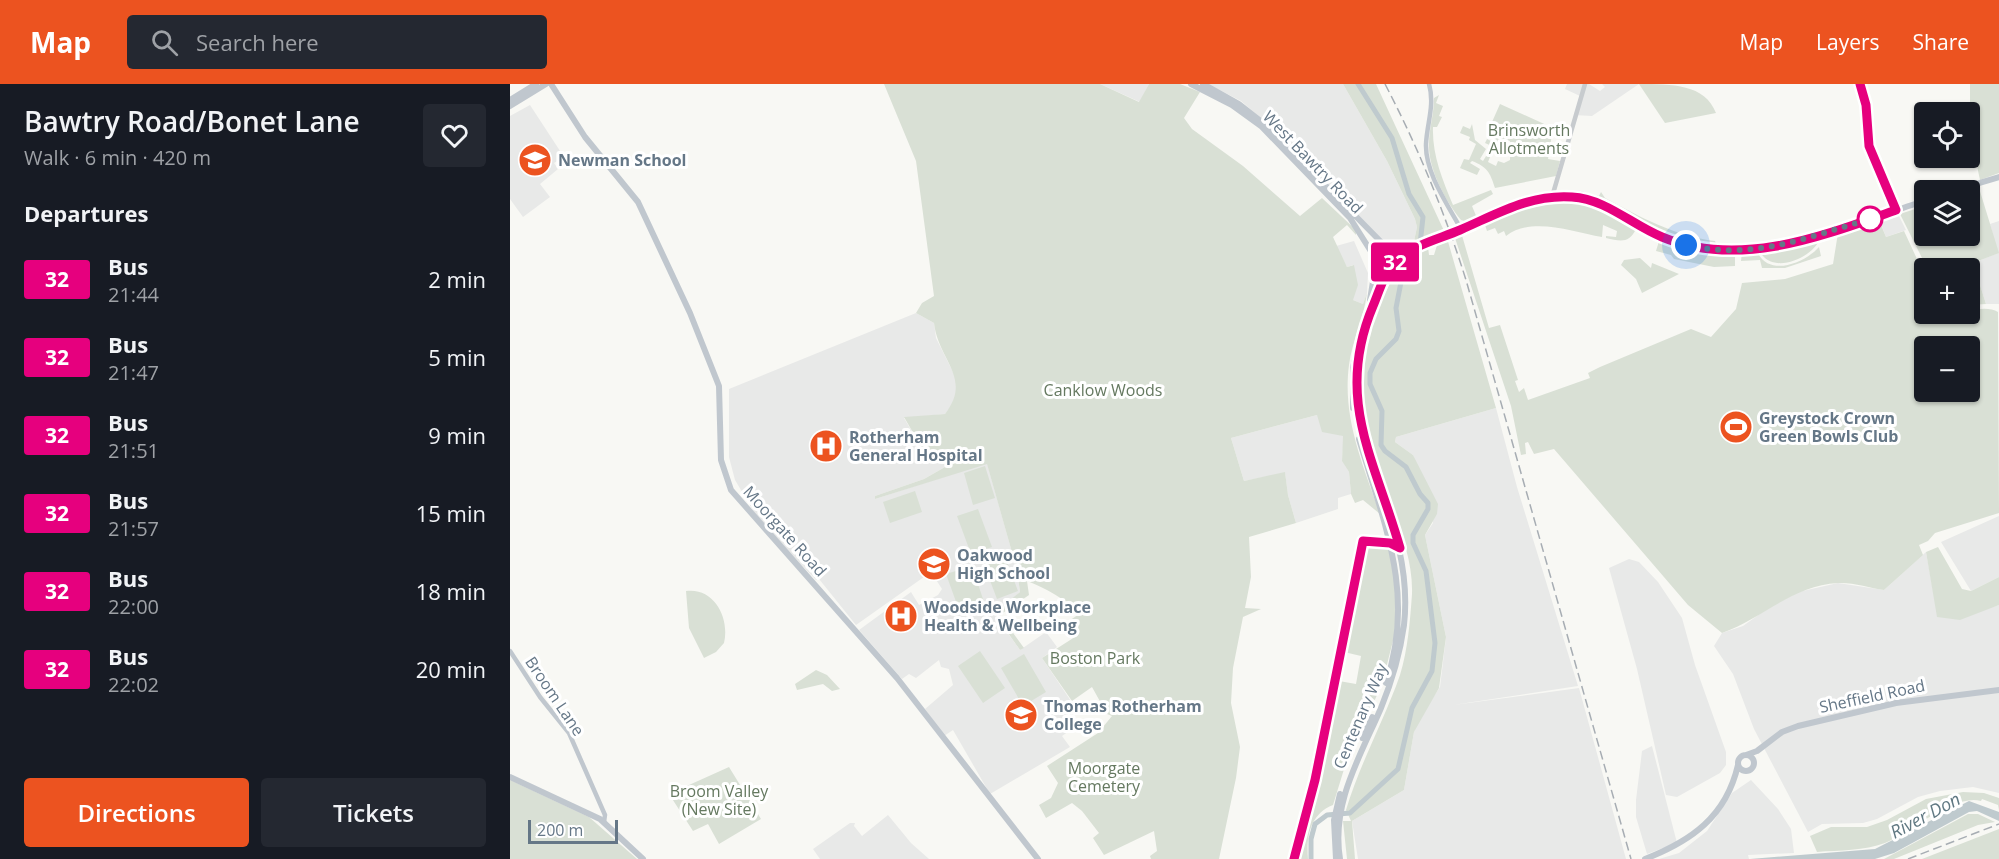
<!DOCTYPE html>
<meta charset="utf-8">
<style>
body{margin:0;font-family:"Open Sans",sans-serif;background:#242831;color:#f1f3f6;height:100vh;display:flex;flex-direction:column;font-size:22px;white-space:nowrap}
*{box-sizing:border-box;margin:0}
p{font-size:20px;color:#9ea1a6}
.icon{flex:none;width:33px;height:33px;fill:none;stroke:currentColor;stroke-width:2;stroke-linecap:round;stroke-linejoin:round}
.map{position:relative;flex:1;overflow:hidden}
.details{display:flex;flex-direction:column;background:#171b24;width:510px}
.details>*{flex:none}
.badge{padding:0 12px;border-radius:4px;font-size:21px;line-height:39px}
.tools{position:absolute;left:1404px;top:18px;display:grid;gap:12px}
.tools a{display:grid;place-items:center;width:66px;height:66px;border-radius:6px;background:#171b24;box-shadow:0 2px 4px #0004;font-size:30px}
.scale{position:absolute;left:18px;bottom:15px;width:90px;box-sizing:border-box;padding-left:6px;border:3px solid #657787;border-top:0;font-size:16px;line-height:21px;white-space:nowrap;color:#657787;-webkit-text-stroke:4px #fff;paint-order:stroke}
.you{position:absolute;width:30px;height:30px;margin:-15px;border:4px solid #fff;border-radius:50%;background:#1a73e8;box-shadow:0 0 0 9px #1a73e833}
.map>.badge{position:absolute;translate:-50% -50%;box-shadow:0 0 0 3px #fff}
h2{padding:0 24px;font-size:22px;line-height:54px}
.round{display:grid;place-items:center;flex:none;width:63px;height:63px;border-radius:6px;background:#242831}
.head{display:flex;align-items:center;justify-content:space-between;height:102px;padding:0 24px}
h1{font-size:28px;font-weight:600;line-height:45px}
.cta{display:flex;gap:12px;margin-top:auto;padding:12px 24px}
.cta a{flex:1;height:69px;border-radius:6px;background:#ec5320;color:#fff;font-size:24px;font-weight:600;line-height:69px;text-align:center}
.cta a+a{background:#242831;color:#f1f3f6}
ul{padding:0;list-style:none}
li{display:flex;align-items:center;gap:18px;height:78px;padding:0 24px}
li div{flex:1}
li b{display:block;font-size:22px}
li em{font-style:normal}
li .badge{min-width:66px;font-weight:700;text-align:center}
header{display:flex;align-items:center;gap:36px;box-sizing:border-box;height:84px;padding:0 30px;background:#ec5320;color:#fff}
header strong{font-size:28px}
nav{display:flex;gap:33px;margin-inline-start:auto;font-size:21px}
.search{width:420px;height:54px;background:#242831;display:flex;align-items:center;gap:15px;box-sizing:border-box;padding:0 21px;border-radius:6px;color:#9ea1a6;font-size:22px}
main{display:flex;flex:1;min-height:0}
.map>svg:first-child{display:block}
</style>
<header>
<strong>Map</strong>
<div class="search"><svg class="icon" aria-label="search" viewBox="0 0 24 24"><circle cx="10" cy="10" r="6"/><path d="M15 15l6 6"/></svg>Search here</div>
<nav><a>Map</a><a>Layers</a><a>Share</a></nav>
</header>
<main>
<section class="details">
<div class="head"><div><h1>Bawtry Road/Bonet Lane</h1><p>Walk · 6 min · 420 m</p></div><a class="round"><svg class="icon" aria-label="heart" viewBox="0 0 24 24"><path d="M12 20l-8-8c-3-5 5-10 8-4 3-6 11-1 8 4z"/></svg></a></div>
<h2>Departures</h2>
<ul>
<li><span class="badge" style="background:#e6007e;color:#fff">32</span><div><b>Bus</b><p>21:44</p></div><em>2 min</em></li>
<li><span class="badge" style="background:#e6007e;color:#fff">32</span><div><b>Bus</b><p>21:47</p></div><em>5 min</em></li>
<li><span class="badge" style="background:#e6007e;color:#fff">32</span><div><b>Bus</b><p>21:51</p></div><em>9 min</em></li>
<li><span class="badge" style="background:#e6007e;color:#fff">32</span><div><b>Bus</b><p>21:57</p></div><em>15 min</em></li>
<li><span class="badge" style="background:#e6007e;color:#fff">32</span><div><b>Bus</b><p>22:00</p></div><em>18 min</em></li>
<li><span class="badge" style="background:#e6007e;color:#fff">32</span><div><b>Bus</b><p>22:02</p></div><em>20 min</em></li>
</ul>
<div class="cta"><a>Directions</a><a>Tickets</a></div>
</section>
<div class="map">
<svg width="1489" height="775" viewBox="0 0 1489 775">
<rect width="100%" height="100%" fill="#f8f8f4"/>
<!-- built -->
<path fill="#e8e9e8" d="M590 0H639L630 18Z
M698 0H833L877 77 905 135 907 143 903 162 888 163 873 157 765 46 731 17Z
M1057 0H1079L1090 7 1095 3 1092 0H1129L1082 32 1064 31 1070 12 1055 5Z
M20 21 54 73 44 79 48 85 30 100 40 113 13 133 0 115V32Z
M1386 126 1396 146 1376 153 1368 132Z
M1489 137V220H1476L1463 179 1488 169 1480 140Z
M844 157 858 189 857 209 853 220 843 216V181L837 183 826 162Z
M406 229 424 239 426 254 448 298 445 318 435 330 394 334 417 373 427 368 435 383 414 395 365 412V415L477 379 507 486 510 508 484 530 510 566 536 548 547 563 532 574 567 626 555 635 562 645 552 652 560 663 480 710 443 646 434 652 415 625 443 601 439 585 431 583 429 576 406 594 399 590 392 595 349 546 401 508 409 521 428 511 432 505 421 488 346 541 309 495 306 496 250 438 225 396 219 373V305Z
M986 324 1007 403 1068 602 943 621 1069 604 1116 775H848L842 737 894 706 904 648 910 633 930 603 936 553 915 451 923 439 903 371 885 358 886 353Z
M807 331 834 351 832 376 839 388 841 410 828 414V425L786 439 778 411 775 389 734 397 721 354Z
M1489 432V493L1461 507 1431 458Z
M1416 468 1428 533 1470 527 1489 521V709L1463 703 1430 707 1408 713 1367 735 1353 739 1312 740 1298 748 1244 645 1223 590 1204 562 1212 549 1233 542 1258 524 1288 508 1328 499 1374 506Z
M1119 475 1129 478 1148 498 1172 534 1185 581 1216 668V681L1210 689 1167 713 1156 711 1127 585 1099 484Z
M1142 662 1167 759 1137 770 1126 733V716L1132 667Z
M1241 696 1268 725 1281 745 1284 769 1238 771 1239 775H1149L1169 769 1197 747 1222 709Z
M378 731 401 759 419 775H310L303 765 340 739H345L344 742 352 752Z"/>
<!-- green -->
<path fill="#d9e0d5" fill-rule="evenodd" d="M374 0H590L629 18 639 0H670L690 8 674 34 682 45 733 82 790 132 812 114 846 146V151L837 141 823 153 837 183 844 181 848 201 843 216 853 220 857 209C854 234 842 257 839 281 832 334 853 381 870 430L853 416 845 419 841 410 839 388 832 377 833 352 812 348 807 331 721 354 734 397 775 388 778 411 786 439 739 453 741 493 735 524 751 525 733 533 723 584 721 619 730 663 726 694 709 775H641L640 772 647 767 644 747 594 771 583 754 589 749 572 727 562 719 536 734 529 721 541 714 548 699 537 682 588 649 602 632 597 630 582 603 562 617 532 574 568 551 559 537 569 530C556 515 535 504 517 497L519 511 490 531 514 564 510 566 484 529 510 508 507 486 477 380 365 415V412L414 395 435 383 427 368 417 373 394 333 435 330C463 294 428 276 424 239L406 229 412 219 424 212 406 77Z
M833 0H866L935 149 903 162 907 143 905 135 877 77Z
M1129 0C1162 0 1195 0 1206 29L1155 39Z
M1460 0H1489V89L1470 96 1460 49Z
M929 11 926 19 933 22 929 32 932 33 927 43H923C922 70 932 95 943 121L981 106 983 110 962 122 967 134 958 138 951 136C936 118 918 85 919 60 919 45 924 30 924 14Z
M990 20 1043 44 1038 75 1050 77 1046 92 985 104C980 88 977 83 962 77L960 79 970 85 967 91 950 84 954 75 959 76 966 60 959 56 960 53 950 49 953 42 960 45 962 40 965 56 976 65 970 75 973 77 978 69 982 68 978 78 986 82 988 77 994 79 1000 76V57L995 56 991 59 993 67 975 59 977 55 983 58 986 51 978 47Z
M1469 104 1489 169 1463 179 1476 220 1460 221V184H1417L1390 130 1414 122V152H1460V107Z
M1071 107 1089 112 1091 108 1095 114C1130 133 1165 152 1205 157L1207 162 1174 158 1161 154 1070 111Z
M1033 116H1055L1084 120 1126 145C1119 160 1110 157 1096 154V152L1106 153 1107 147 1093 141 1092 153C1063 148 1022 132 996 152L994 147 988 150 985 144 977 147 974 138 979 135Z
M1369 136 1376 153 1394 147 1414 190V230H1460V226C1468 225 1481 223 1488 228L1489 429 1425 449 1418 457 1409 461 1413 471 1374 506C1360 504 1342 498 1328 499 1283 501 1252 535 1212 549L1178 521 1044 365 1024 370 1018 358 1015 359 1016 370 1011 371 1001 322 944 151 951 148 979 244 990 241 1008 296 1005 297 1009 308 1014 304 1018 316 1080 294 1078 289 1090 283 1181 245 1201 253 1226 225 1232 199 1275 195 1323 180 1328 149ZM1414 262H1460V308H1414Z
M937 154 986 324 886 353 885 358 903 371 928 420 927 430 915 451 936 553 929 604 904 648 894 706 842 737 845 775H837L833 737H841L836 726C850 679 874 637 890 591 898 565 900 537 902 510 903 481 893 453 883 426 856 349 836 300 871 219 881 194 892 173 918 163L919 171H924L928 158Z
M1150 154 1225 168V182L1204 183 1164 175 1161 171 1146 167Z
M1310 155C1303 173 1262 193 1249 166Z
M1309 163 1311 172 1275 184H1252L1250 176 1231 177 1232 168 1247 167C1258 194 1295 179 1309 163Z
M1130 174 1141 184 1142 179 1169 190 1132 209 1126 195 1111 181 1114 176Z
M475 382 485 414 463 421 454 389Z
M405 407 412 428 380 439 373 418Z
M468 425 482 463 461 470 447 432Z
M859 460 877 464 881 468 886 492 885 549 872 600 835 682 823 721C800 730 796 753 798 775H791L789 769 829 597 846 600 851 572 834 568 857 461Z
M1428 463 1452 505 1461 507 1489 493V521L1450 536 1427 533 1416 468Z
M494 470 508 507 487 515 473 478Z
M462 482 474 518 449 526 436 490Z
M176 507C204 503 220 534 214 559L206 568 194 574 179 544Z
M470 567 495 604 473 619 448 582Z
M514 570 536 608 513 622 491 584Z
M306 586 317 591 330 605 322 607 313 600 287 606 285 600Z
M219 683 251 735 209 760 198 740 183 747 159 710Z
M0 696 79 733 127 775H0Z
M1453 708 1474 709 1489 714V726L1488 721 1472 715 1471 717C1445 709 1400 749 1375 759 1354 767 1330 766 1307 768L1300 752 1321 743H1357L1377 736 1416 715Z
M1458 730H1468L1485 738 1468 741 1384 775H1374Z
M1489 745V775H1412Z"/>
<!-- water -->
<path fill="#bfcace" d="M1459 717 1489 728V737L1467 727 1459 728 1384 769 1365 775H1240L1365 765Z"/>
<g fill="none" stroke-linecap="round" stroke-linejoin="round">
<!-- river -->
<path stroke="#bfcace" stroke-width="5" d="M801 775V755L805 740 817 731 840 729 888 685 902 624 922 587 925 559 916 487 903 459V451L918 425V419L910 410 896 383 875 367 871 361 872 327 860 300V289L866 275 886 255 889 247 886 224 891 198 908 179 913 133 899 110 882 54 848 0"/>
<!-- tertiary -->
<path stroke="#c7cbce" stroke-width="4.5" d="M1042 113 1075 0
M784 775 805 696 853 457 882 459"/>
<!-- secondary -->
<path stroke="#c0c7ce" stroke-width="4.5" d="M919 0C925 21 917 39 916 60 915 89 938 121 951 145
M1350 0 1356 17 1359 62 1386 126
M0 567 30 613 59 649 95 731 94 738"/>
<!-- primary -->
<path stroke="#c0c7ce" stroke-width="6" d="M41 0 75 53 128 118 180 229 209 302 211 376 221 406 387 594 528 775
M681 0 722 21 751 42 840 134 862 169
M693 0 729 20 757 42 874 161
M0 16 26 0
M0 22 36 0
M1446 106 1489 93
M862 171a10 10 0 1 1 20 0a10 10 0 1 1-20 0Z
M879 164H899
M881 174C905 164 929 155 953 144 994 126 1040 99 1087 118 1122 133 1151 160 1190 164 1269 174 1342 140 1414 117
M877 190 893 172
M860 216 866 179
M843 324V284L852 243
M849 355C874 439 906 511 876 599
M852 654 862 633
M1236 671 1247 667 1272 648 1288 642 1386 619 1489 606
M1228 679a8 8 0 1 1 16 0a8 8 0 1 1-16 0Z
M0 693 90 735 133 775
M826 775 824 736 830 710
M830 775C821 719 850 673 871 624 882 597 890 570 894 541 900 488 884 441 866 391 859 369 850 348 847 325 841 275 860 227 877 180
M1135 775C1181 757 1216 733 1228 681"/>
<!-- rail -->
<path stroke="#a7adb3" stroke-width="1.5" stroke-dasharray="9 4.5" stroke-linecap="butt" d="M875 0C908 63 935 129 956 196L1121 775
M1398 775 1489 740"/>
</g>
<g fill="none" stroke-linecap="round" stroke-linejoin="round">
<!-- line casing -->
<g stroke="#fff" stroke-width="14">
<path id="line" d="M784 775 805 696 853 457 880 459 890 464C865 376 824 315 863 222 869 208 874 189 885 178 902 161 929 155 950 146 987 130 1020 110 1062 113 1096 115 1122 141 1152 153 1229 185 1313 152 1386 126L1359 62 1356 21 1350 0"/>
</g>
<!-- line -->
<use href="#line" stroke="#e6007e" stroke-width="9"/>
<!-- walk -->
<path stroke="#657787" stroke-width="6" stroke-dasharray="0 10.8" d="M1176 161C1242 177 1298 153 1360 135"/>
</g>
<!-- icons -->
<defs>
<g id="school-disc" transform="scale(1.725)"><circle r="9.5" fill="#ec5320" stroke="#fff"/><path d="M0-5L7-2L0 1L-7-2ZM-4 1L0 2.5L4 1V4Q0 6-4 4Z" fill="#fff"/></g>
<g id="stadium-disc" transform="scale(1.725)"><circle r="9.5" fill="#ec5320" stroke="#fff"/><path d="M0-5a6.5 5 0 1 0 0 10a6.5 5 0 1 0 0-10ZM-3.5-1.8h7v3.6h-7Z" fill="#fff"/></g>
<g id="hospital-disc" transform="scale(1.725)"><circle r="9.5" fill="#ec5320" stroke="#fff"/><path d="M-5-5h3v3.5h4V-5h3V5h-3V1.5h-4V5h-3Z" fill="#fff"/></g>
<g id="university-disc" transform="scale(1.725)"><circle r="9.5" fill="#ec5320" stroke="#fff"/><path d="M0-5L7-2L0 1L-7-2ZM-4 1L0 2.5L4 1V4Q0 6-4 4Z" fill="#fff"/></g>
</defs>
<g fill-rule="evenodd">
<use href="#school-disc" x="25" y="76"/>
<use href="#stadium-disc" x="1226" y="343"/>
<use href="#hospital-disc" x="316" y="362"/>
<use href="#school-disc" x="424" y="480"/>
<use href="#hospital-disc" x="391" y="532"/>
<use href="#university-disc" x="511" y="631"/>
</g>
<!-- markers -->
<circle fill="#fff" stroke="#e6007e" stroke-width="3" cx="1360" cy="135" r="12"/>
<g text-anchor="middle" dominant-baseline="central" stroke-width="6" stroke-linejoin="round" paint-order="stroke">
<!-- park labels -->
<g font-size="16" fill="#657960" stroke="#fff">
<text x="1019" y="46">Brinsworth<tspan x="1019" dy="18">Allotments</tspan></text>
<text x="593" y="306">Canklow Woods</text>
<text x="585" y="574">Boston Park</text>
<text x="594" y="684">Moorgate<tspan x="594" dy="18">Cemetery</tspan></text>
<text x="209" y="707">Broom Valley<tspan x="209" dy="18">(New Site)</tspan></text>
</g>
<!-- poi labels -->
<g font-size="16" font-weight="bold" fill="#657787" stroke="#fff" text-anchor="start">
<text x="48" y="76">Newman School</text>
<text x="1249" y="334">Greystock Crown<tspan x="1249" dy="18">Green Bowls Club</tspan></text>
<text x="339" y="353">Rotherham<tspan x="339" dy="18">General Hospital</tspan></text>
<text x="447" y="471">Oakwood<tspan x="447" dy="18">High School</tspan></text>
<text x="414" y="523">Woodside Workplace<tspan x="414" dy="18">Health &amp; Wellbeing</tspan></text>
<text x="534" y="622">Thomas Rotherham<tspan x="534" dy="18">College</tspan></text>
</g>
<!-- street labels -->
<g font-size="16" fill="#657787" stroke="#fff">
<text transform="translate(803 78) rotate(46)">West Bawtry Road</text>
<text transform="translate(275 447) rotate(48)">Moorgate Road</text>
<text transform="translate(45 612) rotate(56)">Broom Lane</text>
<text transform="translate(1362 612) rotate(-12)">Sheffield Road</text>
<text transform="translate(850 632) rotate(-67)">Centenary Way</text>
</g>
<!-- water labels -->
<g font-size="18" font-style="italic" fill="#617983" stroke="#fff">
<text transform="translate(1415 731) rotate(-28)">River Don</text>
</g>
</g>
</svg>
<div class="tools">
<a><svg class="icon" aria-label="locate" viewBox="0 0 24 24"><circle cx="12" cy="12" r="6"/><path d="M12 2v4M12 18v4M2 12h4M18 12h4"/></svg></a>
<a><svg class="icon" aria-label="layers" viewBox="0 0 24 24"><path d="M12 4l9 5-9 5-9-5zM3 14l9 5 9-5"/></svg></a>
<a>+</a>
<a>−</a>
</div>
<div class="scale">200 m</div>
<div class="you" style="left:1176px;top:161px"></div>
<b class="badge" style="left:885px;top:178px;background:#e6007e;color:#fff">32</b>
</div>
</main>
